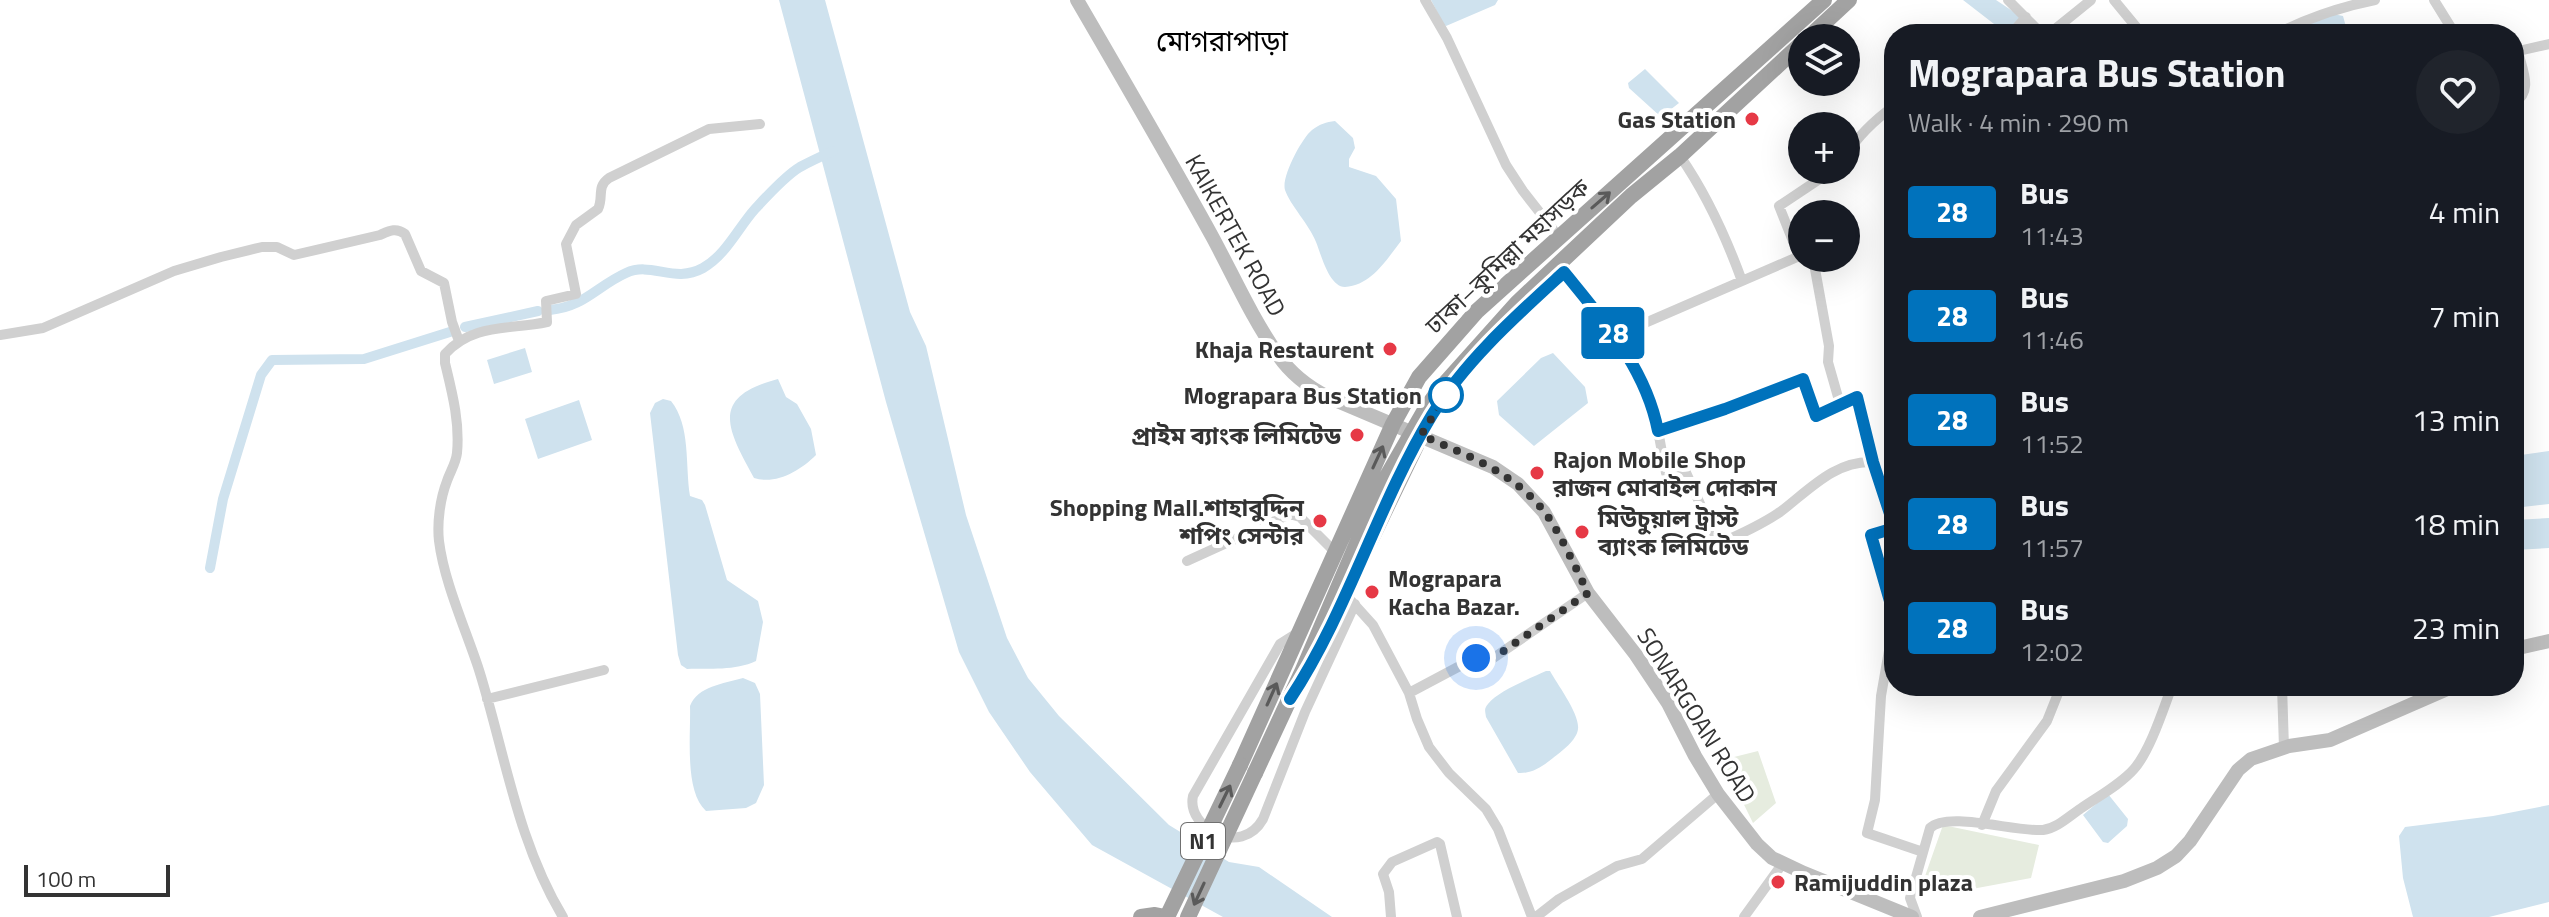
<!DOCTYPE html>
<meta charset="utf-8">
<style>
body{margin:0;font-family:"Titillium Web","Noto Sans Bengali",sans-serif;background:#20242c;color:#f1f3f6;height:100vh;display:flex;flex-direction:column;font-size:30px;white-space:nowrap}
*{box-sizing:border-box;margin:0}
p{font-size:26px;color:#9ea1a6}
.icon{flex:none;width:44px;height:44px;fill:none;stroke:currentColor;stroke-width:2;stroke-linecap:round;stroke-linejoin:round}
.map{position:relative;flex:1;overflow:hidden}
.drawer{position:absolute;left:1884px;top:24px;width:640px;height:672px;display:flex;flex-direction:column;background:#171b24;border-radius:32px;box-shadow:0 8px 32px #0002}
.drawer>*{flex:none}
.badge{padding:0 16px;border-radius:6px;font-size:28px;line-height:52px}
.buttons{position:absolute;left:1788px;top:24px;display:grid;gap:16px}
.buttons a{display:grid;place-items:center;width:72px;height:72px;border-radius:50%;background:#171b24;box-shadow:0 8px 32px #0002;font-size:40px}
.scale{position:absolute;left:24px;bottom:20px;width:146px;box-sizing:border-box;padding-left:8px;border:4px solid #333;border-top:0;font-size:22px;line-height:28px;white-space:nowrap;color:#333;-webkit-text-stroke:6px #fff;paint-order:stroke}
.you{position:absolute;width:40px;height:40px;margin:-20px;border:6px solid #fff;border-radius:50%;background:#1a73e8;box-shadow:0 0 0 12px #1a73e833}
.map>.badge{position:absolute;translate:-50% -50%;box-shadow:0 0 0 4px #fff}
.round{display:grid;place-items:center;flex:none;width:84px;height:84px;border-radius:42px;background:#20242c}
.head{display:flex;align-items:center;justify-content:space-between;height:136px;padding:0 24px}
h1{font-size:38px;font-weight:700;line-height:60px}
ul{padding:0;list-style:none}
li{display:flex;align-items:center;gap:24px;height:104px;padding:0 24px}
li div{flex:1}
li b{display:block;font-size:30px}
li em{font-style:normal}
li .badge{min-width:88px;font-weight:700;text-align:center}
.map>svg:first-child{display:block}
</style>
<div class="map">
<svg width="2549" height="917" viewBox="0 0 2549 917">
<rect width="100%" height="100%" fill="#fff"/>
<!-- green -->
<path fill="#e6ecdf" d="M1758 751 1776 803 1753 823 1722 760Z
M1943 825 2039 845 2031 878 1972 889 1924 879Z"/>
<!-- water -->
<path fill="#cfe2ee" d="M779 0H825L910 312 926 346 966 515 1007 638 1028 678 1059 716 1169 825 1229 862 1259 867 1332 917H1223L1092 845 1030 772 989 712 959 652 886 402Z
M1431 0H1498L1495 5 1446 26 1444 25Z
M1963 0H1996L2020 16 2038 34H2007Z
M2333 14 2343 16 2348 34H2284Z
M1645 69 1679 103 1661 117 1629 88 1628 83Z
M1335 121 1353 138 1355 148 1349 159V167L1376 176 1396 199 1401 241C1386 260 1372 285 1345 287 1329 287 1321 254 1316 242 1309 224 1290 205 1285 190 1281 177 1302 138 1312 130 1320 124 1326 122 1335 121Z
M525 348 532 372 494 384 487 360Z
M1553 353 1585 387 1588 403 1534 446 1499 415 1497 401 1541 358Z
M778 379 786 397 797 404 811 429 816 455C800 471 776 485 754 478 728 430 708 397 778 379Z
M663 399 671 401C691 426 685 465 690 496L702 500 705 505 727 580 758 601 763 622 756 661C735 671 710 668 687 669L681 665 678 655 650 413 655 403Z
M579 400 592 440 538 459 525 419Z
M2549 451V504L2514 508V456Z
M2549 518V548L2514 550V520Z
M1546 671H1550C1557 684 1580 714 1578 729 1577 740 1561 752 1553 758 1543 766 1532 774 1518 773L1486 717C1485 710 1484 709 1488 704 1498 691 1531 678 1546 671Z
M743 678 755 683 760 694 764 785 756 803 746 808 706 811C684 791 691 735 690 706 698 686 723 684 743 678Z
M2108 794 2128 819 2127 826 2108 843 2103 842 2083 815Z
M2549 805V902L2489 917H2413L2403 878 2399 836 2405 827 2493 816Z"/>
<g fill="none" stroke-linecap="round" stroke-linejoin="round">
<!-- canal -->
<path stroke="#cfe2ee" stroke-width="10" d="M550 310C584 307 597 286 626 273 652 261 674 284 703 268 726 255 738 228 755 209 768 195 785 176 800 167 811 161 822 156 833 151
M465 327 538 311
M210 568 223 499 261 375 272 360 364 359 453 331"/>
<!-- minor -->
<path stroke="#d0d0d0" stroke-width="10" d="M1425 0 1447 38 1506 165 1523 191 1559 237
M2008 0 2042 34
M2114 0 2142 34
M2434 0 2455 34
M2011 34 2026 17
M2049 34 2091 0
M2276 34C2308 18 2339 7 2375 0
M2514 52 2549 44
M2514 103C2534 91 2522 70 2518 51
M1846 155C1858 136 1876 119 1894 106
M1680 156C1707 195 1726 237 1742 281
M1799 256 1779 206 1833 170
M1813 258 1829 346 1828 362 1840 404 1857 397 1873 462
M1564 272C1590 305 1631 350 1646 388 1657 415 1660 445 1666 473L1684 468 1718 544C1739 535 1761 525 1780 512 1808 491 1835 460 1873 462L1893 523 1891 529 1871 535 1894 615
M0 335 43 328 174 271 221 257 262 247H277L294 255 380 235C389 231 396 227 405 234L421 271 444 283 452 322 459 341
M1615 336 1802 255
M1658 431 1725 409 1803 379 1816 416 1840 404
M1187 561 1290 514 1300 517 1334 551
M1345 594 1373 625 1409 693 1417 719 1429 747 1449 773 1486 809 1498 829 1532 917
M1894 622 1881 696 1875 800 1867 833 1923 852
M1299 632 1280 644 1193 796C1186 828 1241 858 1263 819L1305 712 1355 604
M2282 686 2284 748
M1409 693 1473 659 1489 661 1588 593
M487 699 604 670
M1982 825 1996 791 2047 721 2061 686
M563 917C517 841 505 753 479 670 466 630 444 582 439 541 437 523 440 499 447 481 450 472 456 463 457 453 460 422 452 392 445 363V354C473 323 510 330 547 322L546 301 576 294 566 244 576 225 598 209C604 197 596 187 609 178L709 129 760 124
M1391 917 1389 892 1383 874 1392 862 1437 842 1440 844 1457 917
M1536 917 1559 899 1617 866 1642 859 1718 794
M1744 917 1783 863
M1917 917 1910 898 1930 828C1948 811 2015 832 2043 830 2057 828 2068 817 2080 809 2097 797 2120 785 2134 769 2150 751 2163 710 2172 686"/>
<!-- secondary -->
<path stroke="#bdbdbd" stroke-width="14" d="M1077 0C1123 79 1169 158 1213 238 1234 277 1252 318 1278 355 1291 374 1308 387 1328 397L1493 467 1518 484 1544 512 1588 593 1636 655 1668 703 1695 756 1718 794 1757 844 1772 858 1804 873 1912 917
M2514 649 2549 641
M1980 917 2124 881 2157 868 2176 856 2190 841 2238 770 2251 759 2289 746 2330 740 2454 686"/>
<!-- trunk -->
<path stroke="#a2a2a2" stroke-width="16" d="M1808 38 1849 0
M1362 558 1416 446
M1240 765 1393 424 1419 377 1477 311 1824 0
M1255 773 1303 670 1382 485 1425 410 1440 389 1517 303 1631 196 1680 156 1802 43
M1141 917 1155 915 1165 917"/>
<!-- trunk-bridge -->
<path stroke="#a2a2a2" stroke-width="16" d="M1167 917 1240 765
M1188 917 1255 773"/>
</g>
<!-- one-way arrows -->
<defs><path id="oneway-shaft" d="M-6 0H5M1.5-3L5.5 0L1.5 3" fill="none" stroke-width="1.6" stroke-linecap="round" stroke-linejoin="round" transform="scale(2)"/></defs>
<g stroke="#5a5a5a">
<use href="#oneway-shaft" transform="translate(1601 200) rotate(-41)"/>
<use href="#oneway-shaft" transform="translate(1378 457) rotate(-65)"/>
<use href="#oneway-shaft" transform="translate(1272 694) rotate(-66)"/>
<use href="#oneway-shaft" transform="translate(1225 796) rotate(-64)"/>
<use href="#oneway-shaft" transform="translate(1199 894) rotate(115)"/>
</g>
<g fill="none" stroke-linecap="round" stroke-linejoin="round">
<!-- line casing -->
<g stroke="#fff" stroke-width="18">
<path id="line" d="M1290 699C1348 611 1377 506 1432 415 1466 360 1517 315 1564 272 1603 320 1646 368 1658 431L1725 409 1803 379 1816 416 1857 397 1873 462 1893 523 1891 529 1871 535 1894 615"/>
</g>
<!-- line -->
<use href="#line" stroke="#0072bc" stroke-width="12"/>
<!-- walk -->
<path stroke="#333" stroke-width="8" stroke-dasharray="0 14.4" d="M1446 395 1421 435C1466 455 1511 471 1543 510 1559 530 1576 569 1588 593L1489 661 1476 658"/>
</g>
<!-- markers -->
<g fill="#e63946" stroke="#fff" stroke-width="3">
<circle cx="1752" cy="119" r="8"/>
<circle cx="1390" cy="349" r="8"/>
<circle cx="1357" cy="435" r="8"/>
<circle cx="1537" cy="473" r="8"/>
<circle cx="1320" cy="521" r="8"/>
<circle cx="1582" cy="532" r="8"/>
<circle cx="1372" cy="592" r="8"/>
<circle cx="1778" cy="882" r="8"/>
</g>
<circle fill="#fff" stroke="#0072bc" stroke-width="4" cx="1446" cy="395" r="16"/>
<g text-anchor="middle" dominant-baseline="central" stroke-width="8" stroke-linejoin="round" paint-order="stroke">
<!-- shield labels -->
<rect fill="#fff" stroke="#707070" stroke-width="2" x="1181" y="823" width="44" height="36" rx="6"/>
<g font-size="22" font-weight="bold" fill="#333">
<text x="1203" y="841">N1</text>
</g>
<!-- poi labels -->
<g font-size="24" font-weight="bold" fill="#333" stroke="#fff" text-anchor="end">
<text x="1736" y="119">Gas Station</text>
<text x="1374" y="349">Khaja Restaurent</text>
<text x="1341" y="435">প্রাইম ব্যাংক লিমিটেড</text>
<text x="1553" y="459" text-anchor="start">Rajon Mobile Shop<tspan x="1553" dy="28">রাজন মোবাইল দোকান</tspan></text>
<text x="1304" y="507">Shopping Mall.শাহাবুদ্দিন<tspan x="1304" dy="28">শপিং সেন্টার</tspan></text>
<text x="1598" y="518" text-anchor="start">মিউচুয়াল ট্রাস্ট<tspan x="1598" dy="28">ব্যাংক লিমিটেড</tspan></text>
<text x="1388" y="578" text-anchor="start">Mograpara<tspan x="1388" dy="28">Kacha Bazar.</tspan></text>
<text x="1794" y="882" text-anchor="start">Ramijuddin plaza</text>
</g>
<!-- street labels -->
<g font-size="24" fill="#333" stroke="#fff">
<text transform="translate(1236 235) rotate(61)">KAIKERTEK ROAD</text>
<text transform="translate(1507 256) rotate(-43)">ঢাকা–কুমিল্লা মহাসড়ক</text>
<text transform="translate(1697 715) rotate(58)">SONARGOAN ROAD</text>
</g>
<!-- stop labels -->
<g font-size="24" font-weight="bold" fill="#333" stroke="#fff" text-anchor="end">
<text x="1422" y="395">Mograpara Bus Station</text>
</g>
<!-- quarter labels -->
<g font-size="28" fill="#000" stroke="#fff">
<text x="1222" y="40">মোগরাপাড়া</text>
</g>
</g>
</svg>
<div class="buttons">
<a><svg class="icon" aria-label="layers" viewBox="0 0 24 24"><path d="M12 4l9 5-9 5-9-5zM3 14l9 5 9-5"/></svg></a>
<a>+</a>
<a>−</a>
</div>
<div class="scale">100 m</div>
<div class="you" style="left:1476px;top:658px"></div>
<b class="badge" style="left:1613px;top:333px;background:#0072bc;color:#fff">28</b>
<section class="drawer">
<div class="head"><div><h1>Mograpara Bus Station</h1><p>Walk · 4 min · 290 m</p></div><a class="round"><svg class="icon" aria-label="heart" viewBox="0 0 24 24"><path d="M12 20l-8-8c-3-5 5-10 8-4 3-6 11-1 8 4z"/></svg></a></div>
<ul>
<li><span class="badge" style="background:#0072bc;color:#fff">28</span><div><b>Bus</b><p>11:43</p></div><em>4 min</em></li>
<li><span class="badge" style="background:#0072bc;color:#fff">28</span><div><b>Bus</b><p>11:46</p></div><em>7 min</em></li>
<li><span class="badge" style="background:#0072bc;color:#fff">28</span><div><b>Bus</b><p>11:52</p></div><em>13 min</em></li>
<li><span class="badge" style="background:#0072bc;color:#fff">28</span><div><b>Bus</b><p>11:57</p></div><em>18 min</em></li>
<li><span class="badge" style="background:#0072bc;color:#fff">28</span><div><b>Bus</b><p>12:02</p></div><em>23 min</em></li>
</ul>
</section>
</div>
